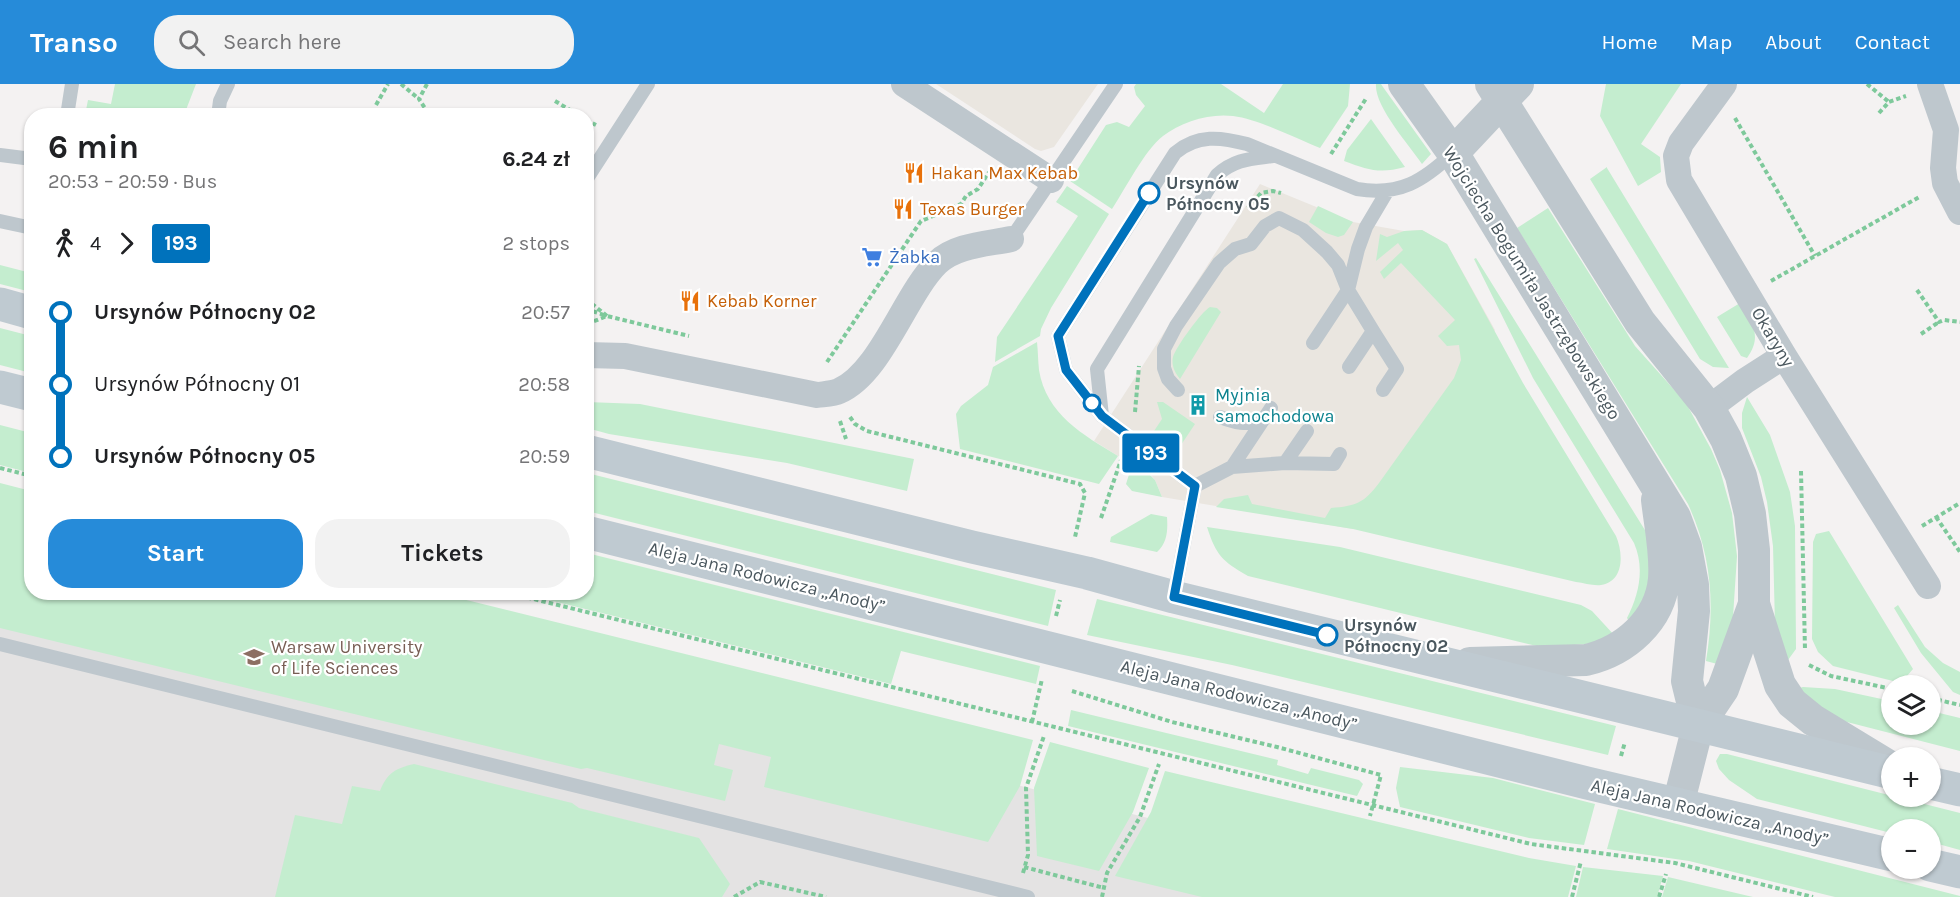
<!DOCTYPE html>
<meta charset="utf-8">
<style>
body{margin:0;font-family:Karla,sans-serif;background:#f2f2f2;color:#202124;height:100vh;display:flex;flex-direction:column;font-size:22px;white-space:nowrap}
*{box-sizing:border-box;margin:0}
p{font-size:20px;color:#757577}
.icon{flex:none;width:33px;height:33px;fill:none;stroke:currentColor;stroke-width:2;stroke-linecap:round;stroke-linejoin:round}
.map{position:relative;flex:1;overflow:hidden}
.side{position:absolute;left:24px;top:24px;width:570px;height:492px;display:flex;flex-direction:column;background:#fff;border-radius:24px;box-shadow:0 2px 4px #0004}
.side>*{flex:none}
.badge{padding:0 12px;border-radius:4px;font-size:21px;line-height:39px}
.fabs{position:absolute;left:1881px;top:591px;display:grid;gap:12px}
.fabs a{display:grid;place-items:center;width:60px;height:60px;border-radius:50%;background:#fff;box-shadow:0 2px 4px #0004;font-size:30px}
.map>.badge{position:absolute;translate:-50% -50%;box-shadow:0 0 0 3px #fff}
.legs{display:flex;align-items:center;gap:9px;height:66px;padding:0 24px;font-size:20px}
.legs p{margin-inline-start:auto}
.overview{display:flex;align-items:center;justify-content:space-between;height:102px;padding:0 24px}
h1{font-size:33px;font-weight:700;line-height:45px}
.cta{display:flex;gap:12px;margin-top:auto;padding:12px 24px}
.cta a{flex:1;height:69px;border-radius:24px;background:#268bd9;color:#fff;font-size:24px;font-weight:700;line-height:69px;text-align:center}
.cta a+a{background:#f2f2f2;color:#202124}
ul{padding:0 24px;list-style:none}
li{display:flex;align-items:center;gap:21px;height:72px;font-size:22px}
li i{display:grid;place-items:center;width:9px;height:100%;margin:0 8px;background:currentColor}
li i::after{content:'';width:15px;height:15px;margin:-8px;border:4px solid;border-radius:50%;background:#fff}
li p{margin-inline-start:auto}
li:first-child i{background:linear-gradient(#0000 50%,currentColor 0)}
li:last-child i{background:linear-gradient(currentColor 50%,#0000 0)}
header{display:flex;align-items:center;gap:36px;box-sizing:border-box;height:84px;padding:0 30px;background:#268bd9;color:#fff}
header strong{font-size:28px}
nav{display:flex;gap:33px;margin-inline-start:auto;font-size:21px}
.search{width:420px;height:54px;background:#f2f2f2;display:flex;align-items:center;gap:15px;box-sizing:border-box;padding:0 21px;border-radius:24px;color:#757577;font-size:22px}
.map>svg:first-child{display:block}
</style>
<header>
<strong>Transo</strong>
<div class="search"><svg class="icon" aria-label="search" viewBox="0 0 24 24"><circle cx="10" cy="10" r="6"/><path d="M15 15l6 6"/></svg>Search here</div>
<nav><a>Home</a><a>Map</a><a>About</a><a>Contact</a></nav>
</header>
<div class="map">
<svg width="1960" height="813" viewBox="0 0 1960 813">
<rect width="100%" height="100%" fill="#f4f2f2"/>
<!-- commercial -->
<path fill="#eae6e0" d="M936 0H1098L1054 63 1041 67 1035 65Z
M1260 100 1353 138 1404 147 1422 146 1447 160 1495 246 1353 445 1162 413 1155 396 1144 382 1134 375 1118 372 1094 357Z"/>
<!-- education -->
<path fill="#e4e3e3" d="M0 445 32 508 253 509 1462 813H0Z"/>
<!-- green -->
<path fill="#c4edcf" d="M115 0H196L184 31H85L88 16 111 20Z
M1136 0H1221L1264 29 1283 0H1350L1348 22 1320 64C1295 54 1258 35 1233 32 1209 29 1181 38 1163 52 1144 67 1126 104 1112 125L1070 97 1106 41 1117 38 1129 43 1145 22 1136 11 1134 3Z
M1376 0H1381L1383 3 1431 70 1422 80C1409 61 1374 22 1376 0Z
M1606 0H1681L1641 60 1660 73 1661 88 1638 102 1600 32Z
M1371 35 1405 83C1380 90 1368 86 1344 77L1347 66Z
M1607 83V84L1729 284 1713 283 1700 275 1590 95Z
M1067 102 1109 130 1051 224 1041 245 1040 252 995 278 997 253 1078 132 1056 118Z
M1318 122 1353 138 1344 151 1338 153 1326 149 1309 138Z
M1548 124 1635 262 1686 319 1711 365 1720 386 1732 429 1737 472 1733 533 1721 581 1706 577C1715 522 1712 472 1688 420L1517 144Z
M1422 146 1447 160 1523 299 1616 452C1623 468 1625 497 1601 501 1593 502 1584 499 1576 498L1353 445 1216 423 1224 415 1248 411 1252 420 1325 434 1331 424C1356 422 1364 419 1379 399L1454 294 1461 276 1459 261 1447 262 1438 252 1455 236 1401 179 1384 195 1380 188 1403 166 1398 159 1376 177 1380 150 1387 153 1404 147Z
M1476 174 1648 451 1654 492 1631 540 1627 534C1639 511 1645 484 1634 459L1533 294 1474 175Z
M0 181 31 189V208L0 200Z
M1740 219C1752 240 1763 251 1747 274L1741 272 1717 233Z
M1210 223 1217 224 1221 228 1180 295C1175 289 1171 281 1173 273 1176 263 1201 228 1210 223Z
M0 244 31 252V289L0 281Z
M1037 258C1038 267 1038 277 1039 286 1046 330 1083 351 1118 372L1099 400 960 365 956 330 961 322 988 301 993 283Z
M1747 313 1770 351 1790 408 1795 442 1796 565 1788 576 1775 541 1773 462 1767 418 1761 393 1742 344V329Z
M587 318 640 320 914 375 907 407 787 379 609 350 587 344Z
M1157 318H1163L1195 340 1179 364 1154 347 1162 335Z
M0 341 31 349V389L0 381Z
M1134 375 1155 396 1162 413 1132 407 1126 400Z
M587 389 1056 506 1048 542 587 427Z
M0 399 31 407 32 508 438 509 1033 656 1020 702 988 758 764 703 771 673 719 660 714 681 733 686 725 717 587 684 581 685 0 544Z
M1151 430 1167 433C1168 447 1167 459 1157 468L1110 458 1111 453Z
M1207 443 1340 463 1581 521 1592 527 1615 552 1604 558 1545 564 1248 492C1222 477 1216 471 1207 443Z
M1829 447 1913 585 1901 599 1833 582 1818 568 1812 555 1813 458 1816 450Z
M587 469 1040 582 1036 600 901 567 891 600 520 509 586 508Z
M1097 515 1616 642 1608 671 1232 581 1087 551Z
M1898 521 1925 563 1943 579 1960 588V611L1953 608 1921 569 1894 524Z
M1803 603 1835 605 1891 617 1892 640H1930L1931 627 1960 634V667L1843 637 1831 631 1796 605Z
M1071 626 1278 676 1277 681 1308 690 1311 684 1359 696 1363 700 1357 712 1068 642Z
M1050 658 1149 684 1133 728 1099 787 1037 772 1034 704Z
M1720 670H1727L1960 729V766L1931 758 1930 746H1892L1891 749 1757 715 1729 696 1719 685 1716 677Z
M414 680 572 719 579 724 699 754 730 800 722 813H275L295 731 342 740 352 702 380 707C387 689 396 684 414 680Z
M1400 683 1493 694 1595 720 1584 761 1529 754 1400 723 1396 704Z
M1165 687 1529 774 1576 782 1568 813H1202L1115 792 1151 728Z
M1618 725 1960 812V813H1835L1689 777 1607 765Z
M1583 783 1663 792 1657 813H1576Z
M1668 793 1753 813H1662Z"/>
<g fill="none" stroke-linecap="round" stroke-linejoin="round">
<!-- path -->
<path stroke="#7ec99b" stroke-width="4" stroke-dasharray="4.5 3" stroke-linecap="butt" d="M401 0 419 15
M427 0 419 15 430 32
M1867 0 1889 18
M555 17 580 32
M376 21 388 0
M1879 29 1889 18 1906 12
M1735 34 1815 172
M586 36 596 41
M1331 70 1367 13
M1248 124 1261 109 1273 107 1281 109
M1771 197 1921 112
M1917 206 1939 238 1944 236 1960 238
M586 215 607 232 586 225
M587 240 607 232 689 252
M1921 250 1939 238
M827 278 921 137 961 120 966 112 978 105 989 88
M1135 328 1139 282
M850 333 855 340 867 347 1080 400 1085 409 1075 453
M840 337 846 355
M0 384 32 392
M1801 387 1805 566
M1936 433 1960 468
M1101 434 1121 376
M1922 442 1960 419
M505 508 1531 760 1675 779 1813 813
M1056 532 1060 516
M1809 581 1831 592 1892 605
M1072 607 1172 638 1277 663 1381 691 1370 732
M1930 614 1960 621
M1032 638 1042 595
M1621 672 1625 658
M1024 783 1104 804
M1023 789 1028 771 1026 704 1044 652
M734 813 760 798 826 813
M1102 813 1107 789 1140 733 1159 680
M1572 813 1581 777
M1659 813 1666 790"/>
<!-- service -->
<path stroke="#bec7cd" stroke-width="14" d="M67 32 72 0
M218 32 220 17 228 0
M0 71 32 75
M586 96 648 0
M0 137 32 144
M1011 155 1116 0
M1373 247 1397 285 1383 306
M1313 259 1348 206 1358 165 1366 143 1388 106
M1178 306 1168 295 1164 284V265L1176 242 1219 179 1235 165 1251 160 1265 142 1279 134 1303 146 1327 168 1338 181 1348 206 1373 247 1349 283
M1102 332 1097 285 1217 91C1235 75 1250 75 1273 72
M1220 333C1235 339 1246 341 1262 337
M1285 379 1334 380 1340 370
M1232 383 1285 379 1307 347
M1195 402 1102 332 1066 286 1058 252 1175 69C1197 50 1221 53 1247 60L1357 105C1400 112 1423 97 1453 69
M1195 402 1232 383 1271 324
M1174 513 1195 402
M0 560 1028 813"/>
<!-- minor -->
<path stroke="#bec7cd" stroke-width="26" d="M904 0 1051 96
M1724 0 1681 59 1676 72 1679 96 1784 272 1928 502
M1930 0 1946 46 1943 84 1945 99 1960 128
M586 271 625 272 817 311C824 310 833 310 839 307 881 289 905 210 937 179 955 161 988 160 1011 155
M1709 324 1745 297 1784 272"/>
<!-- tertiary -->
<path stroke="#bec7cd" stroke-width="32" d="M1404 0 1453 69 1675 433 1686 463 1693 501 1694 527 1687 597 1698 642
M1491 0 1640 238 1709 324 1726 355 1741 392 1750 430 1754 466V520L1780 601 1792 619 1813 636 1892 684
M1453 69 1518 0
M1470 579 1586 576C1625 567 1660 537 1664 495 1666 469 1660 442 1657 416
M1678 721 1698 642 1723 605 1754 520"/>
<!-- secondary -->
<path stroke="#bfcad1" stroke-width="33" d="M0 220 32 229
M0 303 32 311
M586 367 972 463 1087 489 1174 513 1892 689
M586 448 1587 699 1892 771
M1930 699 1960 706
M1930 781 1960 788"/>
</g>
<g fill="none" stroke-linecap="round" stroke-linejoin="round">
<!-- line-1 casing -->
<g stroke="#fff" stroke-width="14">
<path id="line-1" d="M1149 109 1058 252 1066 286 1102 332 1195 402 1174 513 1327 551"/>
</g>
<!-- line-1 -->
<use href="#line-1" stroke="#0072bc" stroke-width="9"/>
</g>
<!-- icons -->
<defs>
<g id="restaurant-bare" transform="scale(1.62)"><path d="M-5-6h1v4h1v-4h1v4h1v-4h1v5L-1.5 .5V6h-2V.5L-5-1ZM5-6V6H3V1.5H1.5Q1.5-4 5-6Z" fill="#e8710a" stroke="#fff" stroke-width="2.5" paint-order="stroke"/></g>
<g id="supermarket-bare" transform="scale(1.62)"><path d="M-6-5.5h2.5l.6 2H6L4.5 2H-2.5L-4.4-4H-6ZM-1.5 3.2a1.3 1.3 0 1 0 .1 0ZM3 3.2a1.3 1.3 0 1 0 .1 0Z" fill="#3f7fe0" stroke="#fff" stroke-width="2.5" paint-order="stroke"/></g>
<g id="building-bare" transform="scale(1.62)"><path d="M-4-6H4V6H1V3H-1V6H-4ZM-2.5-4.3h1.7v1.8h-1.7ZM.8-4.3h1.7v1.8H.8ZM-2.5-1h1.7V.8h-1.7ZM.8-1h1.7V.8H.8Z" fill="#0f9aa8" stroke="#fff" stroke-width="2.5" paint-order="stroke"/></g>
<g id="university-bare" transform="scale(1.62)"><path d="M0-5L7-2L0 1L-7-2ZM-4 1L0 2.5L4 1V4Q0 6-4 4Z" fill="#8d6e63" stroke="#fff" stroke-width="2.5" paint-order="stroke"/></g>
</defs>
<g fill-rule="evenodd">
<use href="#restaurant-bare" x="914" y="89"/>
<use href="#restaurant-bare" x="903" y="125"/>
<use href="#supermarket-bare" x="872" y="173"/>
<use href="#restaurant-bare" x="690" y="217"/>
<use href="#building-bare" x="1198" y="321"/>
<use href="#university-bare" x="254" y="573"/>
</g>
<!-- markers -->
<g fill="#fff" stroke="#0072bc" stroke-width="3">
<circle cx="1149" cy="109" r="10"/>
<circle cx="1092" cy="319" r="8"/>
<circle cx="1327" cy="551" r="10"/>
</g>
<g text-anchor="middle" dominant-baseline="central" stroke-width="4.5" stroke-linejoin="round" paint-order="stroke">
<!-- food labels -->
<g font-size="18" fill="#c56008" stroke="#fff" text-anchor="start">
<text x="931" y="89">Hakan Max Kebab</text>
<text x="920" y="125">Texas Burger</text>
<text x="707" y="217">Kebab Korner</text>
</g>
<!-- stop labels -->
<g font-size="18" font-weight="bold" fill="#4a575e" stroke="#fff" text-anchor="start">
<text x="1166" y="99">Ursynów<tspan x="1166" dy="21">Północny 05</tspan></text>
<text x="1344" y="541">Ursynów<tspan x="1344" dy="21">Północny 02</tspan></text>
</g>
<!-- shop labels -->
<g font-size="18" fill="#366cbe" stroke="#fff" text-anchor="start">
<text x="889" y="173">Żabka</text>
</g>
<!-- street labels -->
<g font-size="18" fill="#4a575e" stroke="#fff">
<text transform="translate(1532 199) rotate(58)">Wojciecha Bogumiła Jastrzębowskiego</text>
<text transform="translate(1773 253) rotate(59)">Okaryny</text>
<text transform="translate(767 493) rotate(14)">Aleja Jana Rodowicza „Anody”</text>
<text transform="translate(1239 611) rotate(14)">Aleja Jana Rodowicza „Anody”</text>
<text transform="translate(1710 728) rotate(13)">Aleja Jana Rodowicza „Anody”</text>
</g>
<!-- culture labels -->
<g font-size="18" fill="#0d838f" stroke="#fff" text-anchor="start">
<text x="1215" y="311">Myjnia<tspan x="1215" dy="21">samochodowa</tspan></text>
</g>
<!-- education labels -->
<g font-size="18" fill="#785e54" stroke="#fff" text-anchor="start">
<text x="271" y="563">Warsaw University<tspan x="271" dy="21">of Life Sciences</tspan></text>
</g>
</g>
</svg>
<div class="fabs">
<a><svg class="icon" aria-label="layers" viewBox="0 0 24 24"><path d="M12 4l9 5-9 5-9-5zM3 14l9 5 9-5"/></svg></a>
<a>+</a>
<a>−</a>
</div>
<b class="badge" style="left:1151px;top:369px;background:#0072bc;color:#fff">193</b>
<section class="side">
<div class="overview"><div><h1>6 min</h1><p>20:53 – 20:59 · Bus</p></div><b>6.24 zł</b></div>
<div class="legs"><svg class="icon" aria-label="walk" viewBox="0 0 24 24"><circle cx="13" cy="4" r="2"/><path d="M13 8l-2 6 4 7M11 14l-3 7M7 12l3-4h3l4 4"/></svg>4<svg class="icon" aria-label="forward" viewBox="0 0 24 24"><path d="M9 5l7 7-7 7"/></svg><b class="badge" style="background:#0072bc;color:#fff">193</b><p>2 stops</p></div>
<ul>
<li><i style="color:#0072bc"></i><b>Ursynów Północny 02</b><p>20:57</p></li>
<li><i style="color:#0072bc"></i><span>Ursynów Północny 01</span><p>20:58</p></li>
<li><i style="color:#0072bc"></i><b>Ursynów Północny 05</b><p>20:59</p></li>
</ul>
<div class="cta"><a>Start</a><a>Tickets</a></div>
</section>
</div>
